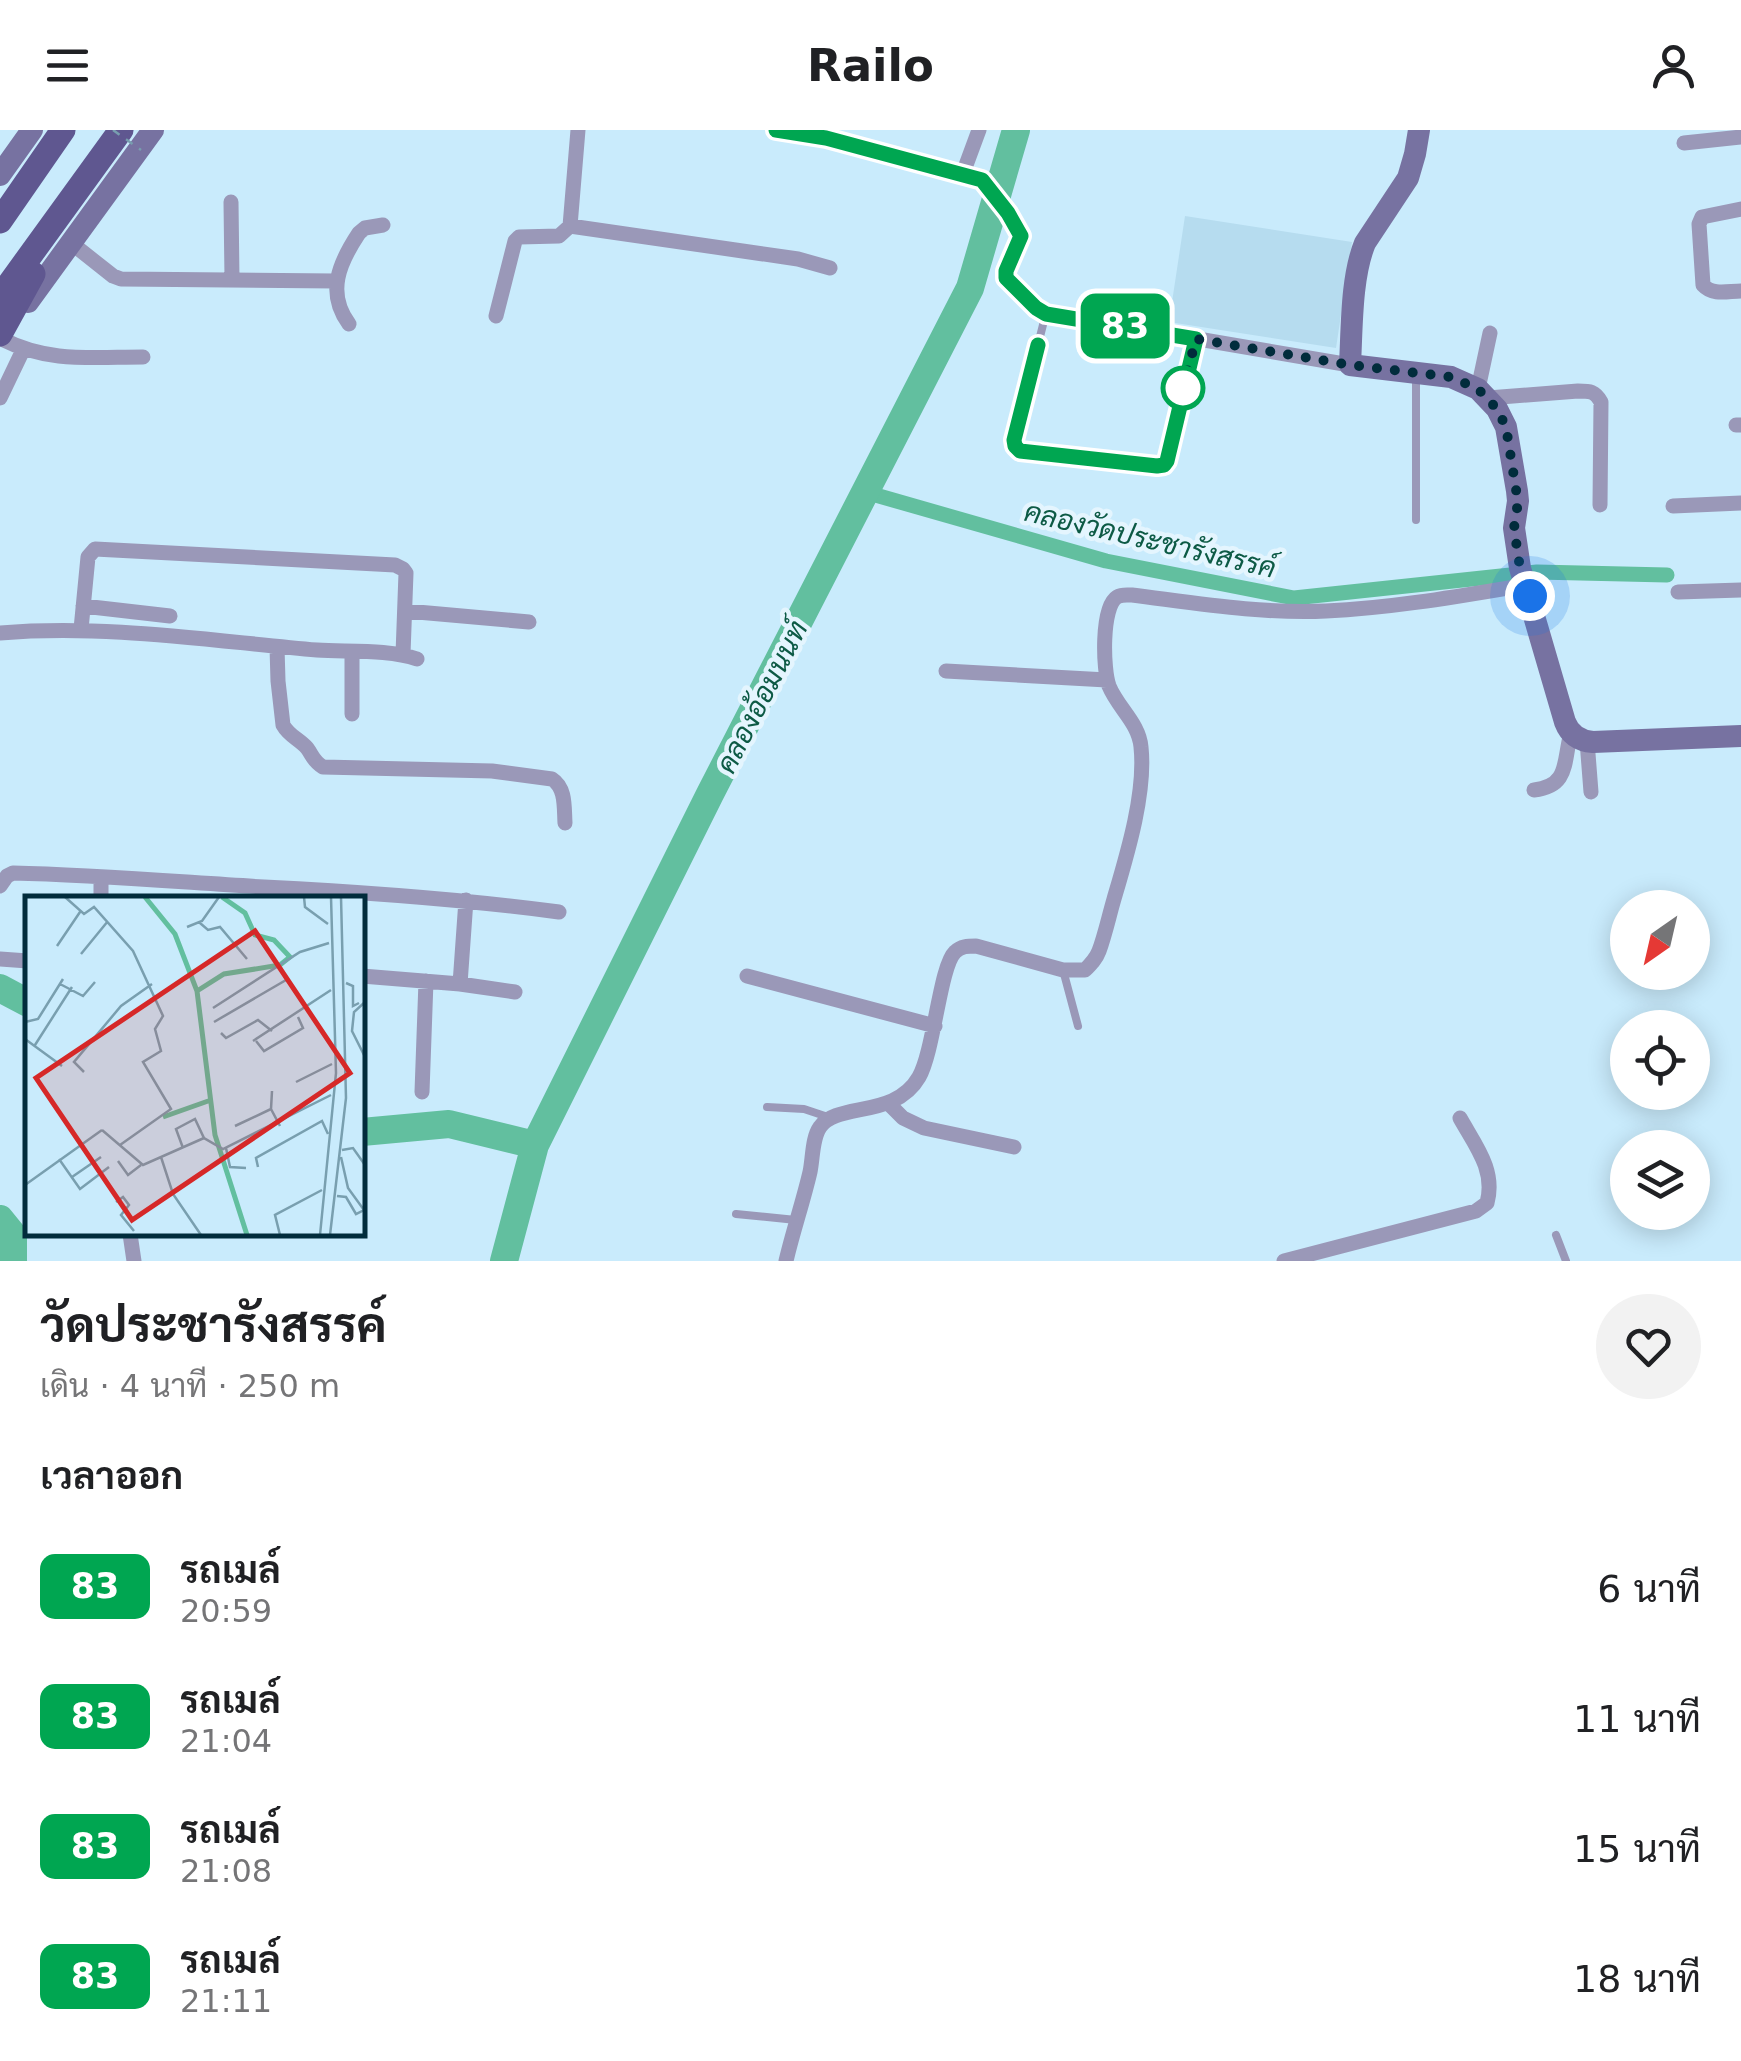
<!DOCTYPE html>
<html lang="th">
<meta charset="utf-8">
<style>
body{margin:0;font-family:"DejaVu Sans",Sarabun,sans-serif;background:#f2f2f2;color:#202124;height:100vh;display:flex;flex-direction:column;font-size:38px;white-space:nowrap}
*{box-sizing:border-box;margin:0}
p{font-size:32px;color:#757577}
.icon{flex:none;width:55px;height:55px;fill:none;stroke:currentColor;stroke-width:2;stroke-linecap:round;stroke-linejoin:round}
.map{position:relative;height:1131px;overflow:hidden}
.panel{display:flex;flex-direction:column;background:#fff;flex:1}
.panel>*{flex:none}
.badge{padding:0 20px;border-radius:15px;font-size:35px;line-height:65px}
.needle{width:65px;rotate:214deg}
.fabs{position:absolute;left:1610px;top:760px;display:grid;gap:20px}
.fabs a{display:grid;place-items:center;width:100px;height:100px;border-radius:50%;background:#fff;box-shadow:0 5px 25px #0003;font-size:50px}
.you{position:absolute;width:50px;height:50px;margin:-25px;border:8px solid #fff;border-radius:50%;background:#1a73e8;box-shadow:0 0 0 15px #1a73e833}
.map>.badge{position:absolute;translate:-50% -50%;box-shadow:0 0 0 5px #fff}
h2{padding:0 40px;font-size:38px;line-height:90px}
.round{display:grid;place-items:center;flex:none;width:105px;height:105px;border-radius:52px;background:#f2f2f2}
.head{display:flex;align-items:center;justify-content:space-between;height:170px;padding:0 40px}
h1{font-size:48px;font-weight:700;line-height:75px}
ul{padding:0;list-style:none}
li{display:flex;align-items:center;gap:30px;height:130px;padding:0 40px}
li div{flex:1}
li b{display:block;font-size:38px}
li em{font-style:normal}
li .badge{min-width:110px;font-weight:700;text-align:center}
header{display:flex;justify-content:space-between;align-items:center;height:130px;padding:0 40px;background:#fff;font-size:45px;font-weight:700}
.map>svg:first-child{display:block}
</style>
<header><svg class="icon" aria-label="menu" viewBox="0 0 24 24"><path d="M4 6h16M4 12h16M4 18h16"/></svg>Railo<svg class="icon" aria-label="person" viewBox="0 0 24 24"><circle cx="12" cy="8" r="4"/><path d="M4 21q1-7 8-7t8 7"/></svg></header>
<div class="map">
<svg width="1741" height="1131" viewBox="0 0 1741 1131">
<rect width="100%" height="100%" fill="#c9ebfc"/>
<!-- built -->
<path fill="#b6dcef" d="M1185 86 1352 112 1336 218 1169 192Z"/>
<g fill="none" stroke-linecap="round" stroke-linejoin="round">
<!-- canal -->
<path stroke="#62bf9f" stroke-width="15" d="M865 362 1106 431 1294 468 1537 442 1667 445"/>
<!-- river -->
<path stroke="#62bf9f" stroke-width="28" d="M0 858 28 873
M362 1002 449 994 535 1015
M0 1089 13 1105V1131
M504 1131 535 1015 710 664 970 158 1016 0"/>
<!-- lane -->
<path stroke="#9a98b8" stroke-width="8" d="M1046 183 1014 309 1015 315 1020 321 1163 335 1167 331 1196 209
M1416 390V247
M1063 840 1078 896
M767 977 804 979 831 988
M736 1084 796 1090
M1556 1105 1566 1131"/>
<!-- street -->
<path stroke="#9a98b8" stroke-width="15" d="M776 0 826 9 982 50 1008 83 1021 106 1006 141V148L1036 178 1046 183 1350 235
M1684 13 1741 7
M962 46 979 0
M231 72 232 149
M1741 79 1702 87 1699 94 1703 155C1713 166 1728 161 1741 161
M570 96 798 129 830 138
M70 112 113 146 121 149 335 151
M496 186 515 111 519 107 559 106 570 96 578 0
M349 194C326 163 339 133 359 103L365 98 383 95
M2 209C48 233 92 227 143 227
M1478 259 1490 203
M0 268 23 220
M1488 268 1578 261C1590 261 1595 261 1601 272L1600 375
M1736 295H1741
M1673 376 1741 373
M1678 462 1741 460
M83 476 170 486
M406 481 529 492
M81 499 88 427 95 419 395 435 403 439 406 443 403 524
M0 503C105 494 212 511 317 520 347 522 390 519 417 529
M277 517 278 551 283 595C289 606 299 609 307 618 313 626 313 631 323 637L492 641 552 649C566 658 564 677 565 693
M946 541 1107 550
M352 584V523
M1587 611 1591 662
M1534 660C1570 656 1563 631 1571 603
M0 756 7 746 13 743C97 745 180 752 264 757 363 762 461 769 559 782
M101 768V747
M0 829 28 831
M362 846 460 854 515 862
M747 846 935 896
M460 854 466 770
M422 962 426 851
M888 973 903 988 924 998 1014 1017
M130 1104 134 1131
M786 1131C793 1101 803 1072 810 1042 813 1028 812 1008 820 997 837 972 895 989 919 947 934 921 940 836 955 822 961 816 968 816 976 816L1063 840H1085C1091 834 1096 829 1099 821 1105 805 1109 786 1114 769 1127 725 1146 663 1141 617 1139 593 1118 578 1109 556 1103 540 1101 477 1117 467 1122 464 1127 465 1132 465 1196 473 1261 484 1326 481 1393 478 1460 466 1526 455
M1284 1131 1476 1081 1487 1073C1496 1040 1475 1015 1460 988"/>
<!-- secondary -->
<path stroke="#7772a1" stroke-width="22" d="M1419 0 1415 24 1408 48 1365 113C1351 147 1352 198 1350 235L1451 247 1478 259 1497 279 1506 297 1517 361 1518 371 1514 398 1520 438 1565 592C1570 605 1580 611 1593 612L1741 606
M0 45 32 0
M28 172 153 0"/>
<!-- primary -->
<path stroke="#5f5790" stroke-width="25" d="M0 91 63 0
M0 167 121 0
M0 204 33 144"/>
<!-- path-bridge -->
<path stroke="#789eaf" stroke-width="2.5" stroke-dasharray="8 8" stroke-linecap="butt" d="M113 0 141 20"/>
</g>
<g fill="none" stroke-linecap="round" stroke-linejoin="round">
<!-- line casing -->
<g stroke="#fff" stroke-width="22">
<path id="line" d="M776 0 826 8 982 50 1008 83 1021 106 1006 141V148L1036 178 1046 184 1196 209 1167 331 1164 335 1157 336 1020 321 1015 316 1014 310 1038 215"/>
</g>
<!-- line -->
<use href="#line" stroke="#00a651" stroke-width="15"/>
<!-- walk -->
<path stroke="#012c3c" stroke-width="10" stroke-dasharray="0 18" d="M1183 258 1196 209 1350 235 1451 247 1478 259 1497 279 1506 297 1518 372 1514 398 1520 438 1530 466"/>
</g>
<!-- markers -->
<circle fill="#fff" stroke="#00a651" stroke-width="5" cx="1183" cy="258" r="20"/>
<g text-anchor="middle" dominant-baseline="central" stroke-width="9" stroke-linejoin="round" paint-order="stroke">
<!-- water labels -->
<g font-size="28" font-style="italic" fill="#0d5a45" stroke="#e4f5fe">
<text transform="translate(1150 410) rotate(13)">คลองวัดประชารังสรรค์</text>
<text transform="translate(762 567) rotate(-63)">คลองอ้อมนนท์</text>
</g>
</g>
<!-- overview -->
<g transform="translate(25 766)">
<rect width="340" height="340" fill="#c9ebfc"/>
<path fill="none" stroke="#62bf9f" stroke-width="5" d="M120 1 150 38 172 95 190 239 222 339M172 95 199 78 255 69 265 61 249 44 230 39 220 17 197 1M138 221 186 204"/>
<path fill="none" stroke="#799faf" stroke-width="2.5" d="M40 1 59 18 69 11 108 55 138 120 130 133 136 155 118 166 146 213 95 249M279 1 280 11 303 28M175 27 183 34 195 31 222 63M162 31 177 25 194 1M32 50 55 16M56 58 83 25M321 87 328 90V110L334 107M35 88 58 100 70 86M340 106 329 116 327 135 340 161M188 112 275 56 304 47M0 126 13 123 38 83M189 126 261 84 256 72M196 137 201 142 233 124 247 135M0 143 37 170M228 145 306 94M231 145 239 155 278 132 273 121M10 149 47 91M59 176 49 166 96 110 127 88M271 186 307 168M247 195 246 213 255 230M210 230 246 213M77 234 118 269 179 242M158 252 151 233 170 223 179 242 198 253 306 199M201 252 205 271 221 272M317 254 328 252 340 269M136 261 148 298 176 339M34 263 55 293 84 271M93 265 103 279 116 269M233 271 231 262 297 225 303 238M47 281 76 261M0 289 77 234M312 300 321 301 331 318 339 314 323 292 316 261M91 306 98 301 104 309 96 319 109 335M255 339 250 319 297 294M295 339 311 177 306 1M305 339 321 202 316 1"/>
<path fill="#d62828" fill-opacity="0.15" stroke="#d62828" stroke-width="5" d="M230 35 325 177 107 324 11 182Z"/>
<rect width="340" height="340" fill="none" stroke="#012c3c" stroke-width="5"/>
</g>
</svg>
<div class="fabs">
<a><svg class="needle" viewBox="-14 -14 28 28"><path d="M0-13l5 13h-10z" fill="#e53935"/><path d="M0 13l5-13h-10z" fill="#757577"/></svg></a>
<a><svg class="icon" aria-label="locate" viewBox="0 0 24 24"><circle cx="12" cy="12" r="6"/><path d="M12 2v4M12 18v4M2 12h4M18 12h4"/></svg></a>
<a><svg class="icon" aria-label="layers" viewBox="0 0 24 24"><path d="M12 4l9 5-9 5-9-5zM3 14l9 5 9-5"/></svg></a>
</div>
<div class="you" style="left:1530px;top:466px"></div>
<b class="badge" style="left:1125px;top:196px;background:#00a651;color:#fff">83</b>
</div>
<section class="panel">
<div class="head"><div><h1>วัดประชารังสรรค์</h1><p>เดิน · 4 นาที · 250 m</p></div><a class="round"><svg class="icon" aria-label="heart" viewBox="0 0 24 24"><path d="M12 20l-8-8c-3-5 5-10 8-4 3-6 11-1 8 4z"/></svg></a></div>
<h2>เวลาออก</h2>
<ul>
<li><span class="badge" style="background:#00a651;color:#fff">83</span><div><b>รถเมล์</b><p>20:59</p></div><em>6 นาที</em></li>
<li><span class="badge" style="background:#00a651;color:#fff">83</span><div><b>รถเมล์</b><p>21:04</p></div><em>11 นาที</em></li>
<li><span class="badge" style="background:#00a651;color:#fff">83</span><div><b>รถเมล์</b><p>21:08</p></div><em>15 นาที</em></li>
<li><span class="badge" style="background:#00a651;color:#fff">83</span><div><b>รถเมล์</b><p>21:11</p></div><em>18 นาที</em></li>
</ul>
</section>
